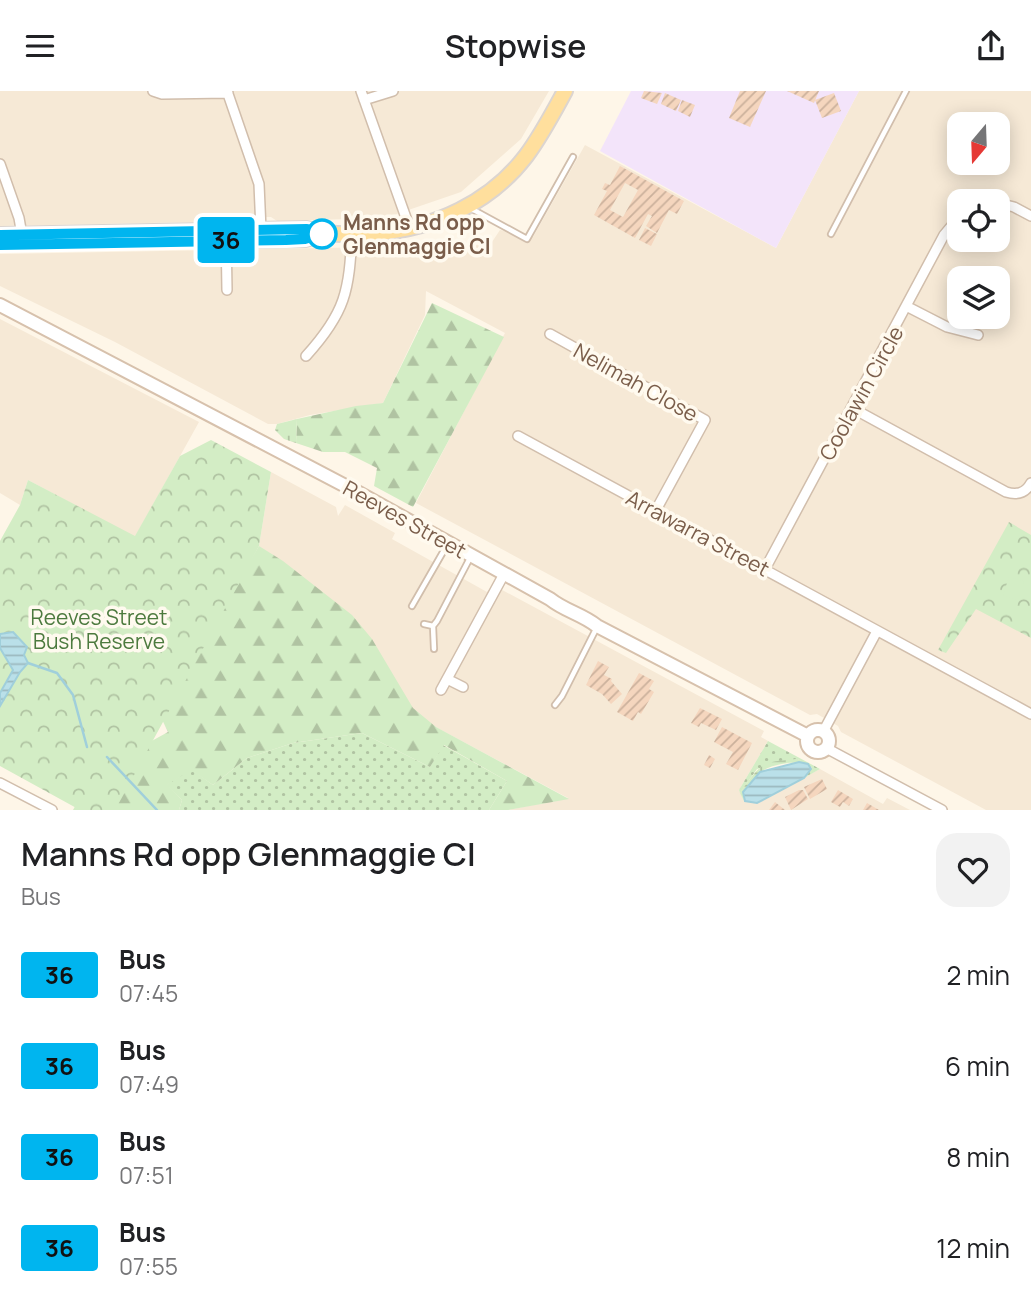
<!DOCTYPE html>
<style>
body{margin:0;font-family:Manrope,sans-serif;background:#f2f2f2;color:#202124;height:100vh;display:flex;flex-direction:column;font-size:26px;white-space:nowrap}
*{box-sizing:border-box;margin:0}
p{font-size:23px;color:#757577}
.icon{flex:none;width:38px;height:38px;fill:none;stroke:currentColor;stroke-width:2;stroke-linecap:round;stroke-linejoin:round}
.map{position:relative;height:719px;overflow:hidden}
.details{display:flex;flex-direction:column;background:#fff;flex:1}
.details>*{flex:none}
.badge{padding:0 14px;border-radius:5px;font-size:24px;line-height:46px}
.needle{width:46px;rotate:199deg}
.controls{position:absolute;left:947px;top:21px;display:grid;gap:14px}
.controls a{display:grid;place-items:center;width:63px;height:63px;border-radius:14px;background:#fff;box-shadow:0 4px 18px #0003;font-size:35px}
.map>.badge{position:absolute;translate:-50% -50%;box-shadow:0 0 0 4px #fff}
.round{display:grid;place-items:center;flex:none;width:74px;height:74px;border-radius:21px;background:#f2f2f2}
.overview{display:flex;align-items:center;justify-content:space-between;height:119px;padding:0 21px}
h1{font-size:33px;font-weight:600;line-height:52px}
ul{padding:0;list-style:none}
li{display:flex;align-items:center;gap:21px;height:91px;padding:0 21px}
li div{flex:1}
li b{display:block;font-size:26px}
li em{font-style:normal}
li .badge{min-width:77px;font-weight:700;text-align:center}
header{display:flex;justify-content:space-between;align-items:center;height:91px;padding:0 21px;background:#fff;font-size:32px;font-weight:600}
.map>svg:first-child{display:block}
</style>
<header><svg class="icon" aria-label="menu" viewBox="0 0 24 24"><path d="M4 6h16M4 12h16M4 18h16"/></svg>Stopwise<svg class="icon" aria-label="share" viewBox="0 0 24 24"><path d="M12 15V3M7 8l5-5 5 5M5 13v7h14v-7"/></svg></header>
<div class="map">
<svg width="1031" height="719" viewBox="0 0 1031 719">
<defs>
<pattern id="grass-dots" width="8" height="8" patternUnits="userSpaceOnUse" patternTransform="scale(1.75)"><rect width="8" height="8" fill="#d3edc5"/><path d="M2 2h.1M6 6h.1" fill="none" stroke="#b0c3a2" stroke-width="1.8" stroke-linecap="round"/></pattern>
<pattern id="forest-firs" width="22" height="20" patternUnits="userSpaceOnUse" patternTransform="scale(1.75)"><rect width="22" height="20" fill="#d3edc5"/><path d="M5 1l3.5 6h-7zM16 11l3.5 6h-7z" fill="#b0c3a2"/></pattern>
<pattern id="wetland-marsh" width="20" height="14" patternUnits="userSpaceOnUse" patternTransform="scale(1.75)"><rect width="20" height="14" fill="#d3edc5"/><path d="M1 5h8M5 5V1M11 12h8M15 12V8" fill="none" stroke="#b0c3a2"/></pattern>
<pattern id="park-crowns" width="20" height="18" patternUnits="userSpaceOnUse" patternTransform="scale(1.75)"><rect width="20" height="18" fill="#d3edc5"/><path d="M2 6a3 3 0 1 1 6 0M12 15a3 3 0 1 1 6 0" fill="none" stroke="#b0c3a2"/></pattern>
<pattern id="water-rules" width="6" height="5" patternUnits="userSpaceOnUse" patternTransform="scale(1.75)"><rect width="6" height="5" fill="#bae0e9"/><path d="M0 2.5h6" fill="none" stroke="#9cb9bf"/></pattern>
<pattern id="building-hatch" width="6" height="6" patternUnits="userSpaceOnUse" patternTransform="scale(1.75)"><rect width="6" height="6" fill="#f5d6be"/><path d="M-1 1l2-2M0 6l6-6M5 7l2-2" fill="none" stroke="#cbb19c"/></pattern>
</defs>
<rect width="100%" height="100%" fill="#fef6e8"/>
<!-- residential -->
<path fill="#f6e9d6" fill-rule="evenodd" d="M0 0H549L521 48 461 101 385 127 277 130 271 126H250L245 130 0 135Z
M859 0H1031V719H986L841 641 838 635 817 623 810 624 416 412 505 242 426 200 425 224 383 312 310 324 277 333H268L115 251 0 195V163L490 154 500 139 533 146 585 54 776 157ZM959 33H998V72H959ZM959 110H998V149H959ZM959 187H998V226H959Z
M0 228 199 331 135 446 28 389 20 414 0 402Z
M271 381 336 416 338 425 345 414 395 442 392 448 487 501 493 494 764 640 761 646 768 650 739 699 744 710 757 712 820 678 883 713 887 707 910 719H508L568 707 402 618 259 455Z"/>
<!-- education -->
<path fill="#f3e4fa" d="M631 0H859L776 157 600 60Z"/>
<!-- grass -->
<path fill="url(#grass-dots)" d="M362 642 430 676 443 654 507 690 489 719H179L182 709 166 694 191 678 213 694 247 667 293 652Z
M768 650 820 678 804 687 812 677 798 668 757 678 740 702 739 699Z"/>
<!-- forest -->
<path fill="url(#forest-firs)" d="M432 212 504 246 413 416 374 395 377 377 345 361H323L296 352 297 328 356 315 383 312Z
M259 455 283 470 352 524 372 548 413 617 436 636 569 708 508 719H489L507 690 444 654 430 676 362 642 293 652 247 667 213 694 191 679 167 694 182 709 179 719H73L106 659 139 657 168 641 158 620Z"/>
<!-- wetland -->
<path fill="url(#wetland-marsh)" d="M297 328 296 352 284 348 275 339 277 333Z
M798 668 808 673 811 678C801 666 769 673 758 683 753 688 748 695 743 701L744 710 740 702C760 673 762 670 798 668Z"/>
<!-- park -->
<path fill="url(#park-crowns)" d="M211 349 271 381 259 455 115 719H80L0 675V450L20 414 28 389 135 445 180 365Z
M1009 431 1031 444V547L976 518 946 562 938 559Z"/>
<!-- garden -->
<path fill="#d3edc5" d="M1009 486 1024 490 1018 509 1003 504Z"/>
<!-- water -->
<path fill="url(#water-rules)" stroke="#a0cfdb" stroke-width="2" d="M13 541 27 556 24 564 28 572 20 581 0 615V602L13 579 0 557V543Z
M799 671 808 673 811 678 804 687 757 712 745 710 743 701 760 681Z"/>
<g fill="none" stroke-linecap="round" stroke-linejoin="round">
<!-- stream -->
<path stroke="#a0cfdb" stroke-width="2.5" d="M28 572 57 582 73 604 87 656
M107 666 157 719"/>
</g>
<!-- building -->
<path fill="url(#building-hatch)" fill-rule="evenodd" d="M644 0 662 2 657 13 641 7Z
M740 0H766L750 36 729 27Z
M787 0H819L814 12Z
M665 2 681 9 676 20 661 13Z
M834 2 841 20 822 27 815 9Z
M682 9 695 14 690 26 678 20Z
M620 75 684 110 677 123 669 119 657 142 646 135 652 125 648 123 635 147 594 124 607 100 602 98 605 92 610 94ZM625 92 638 99 623 126 610 119Z
M645 137 657 143 651 155 639 149Z
M598 570 609 576 604 584 612 588 611 590 622 603 611 613 602 603 586 594Z
M639 582 654 590 649 598 654 601 641 623 638 621 633 630 617 621Z
M700 617 722 628 716 639 701 632 699 636 691 632Z
M722 636 752 652 738 679 726 673 733 661 714 651Z
M709 664 715 668 710 677 704 674Z
M822 688 827 698 810 708 804 696Z
M799 699H803L808 708 791 719 785 706Z
M838 699 853 708 849 715 843 711 840 716 831 711Z
M775 711 785 719H769Z
M867 712 879 719H863Z"/>
<g fill="none" stroke-linecap="round" stroke-linejoin="round">
<!-- lane casing -->
<g stroke="#d1beac" stroke-width="8">
<path id="lane" d="M470 117 527 148 573 66
M831 143 906 0
M412 515 447 454
M424 533 433 535 437 530 471 465
M433 535 434 558
M555 614 562 605 596 538"/>
</g>
<!-- street casing -->
<g stroke="#d1beac" stroke-width="12">
<path id="street" d="M153 0 162 3 228 2
M227 0 259 93 261 139
M361 0 410 138
M364 9 393 0
M0 73 19 127 22 144
M998 112 1014 116 1031 125
M226 140 227 199
M908 216 947 236 978 244
M550 243 705 329 656 419
M306 265C346 221 349 200 352 143
M852 317 1006 401C1016 404 1025 403 1031 392
M518 345 1031 623
M765 478 944 144 959 126
M447 588 463 596
M441 599 504 483
M823 641 877 540
M826 657 942 719
M0 692 52 719"/>
</g>
<!-- secondary casing -->
<g stroke="#d7c1ac" stroke-width="16">
<path id="secondary" d="M0 214 357 401 550 508C565 520 582 523 597 535L808 645
M807 650a11 11 0 1 1 22 0a11 11 0 1 1-22 0Z"/>
</g>
<!-- primary casing -->
<g stroke="#dcd5d0" stroke-width="18">
<path id="primary" d="M0 144 307 138C329 145 354 144 377 142 435 137 490 112 526 65 541 45 553 22 565 0
M247 149 305 148 322 143"/>
</g>
<!-- lane -->
<use href="#lane" stroke="#fff" stroke-width="4.5"/>
<!-- street -->
<use href="#street" stroke="#fff" stroke-width="9"/>
<!-- secondary -->
<use href="#secondary" stroke="#fff" stroke-width="12"/>
<!-- primary -->
<use href="#primary" stroke="#ffdf9d" stroke-width="14"/>
</g>
<g fill="none" stroke-linecap="round" stroke-linejoin="round">
<!-- line casing -->
<g stroke="#fff" stroke-width="16">
<path id="line" d="M0 144 307 138 322 143 305 148 286 149 0 154"/>
</g>
<!-- line -->
<use href="#line" stroke="#00b5ef" stroke-width="10"/>
</g>
<!-- markers -->
<circle fill="#fff" stroke="#00b5ef" stroke-width="3.5" cx="322" cy="143" r="14"/>
<g text-anchor="middle" dominant-baseline="central" stroke-width="7" stroke-linejoin="round" paint-order="stroke">
<!-- stop labels -->
<g font-size="21" font-weight="bold" fill="#7a5d4a" stroke="#fffaef" text-anchor="start">
<text x="343" y="131">Manns Rd opp<tspan x="343" dy="24">Glenmaggie Cl</tspan></text>
</g>
<!-- street labels -->
<g font-size="21" fill="#7a5d4a" stroke="#fffaef">
<text transform="translate(636 291) rotate(29)">Nelimah Close</text>
<text transform="translate(861 302) rotate(-61)">Coolawin Circle</text>
<text transform="translate(405 428) rotate(29)">Reeves Street</text>
<text transform="translate(698 442) rotate(28)">Arrawarra Street</text>
</g>
<!-- park labels -->
<g font-size="21" fill="#4c7a3e" stroke="#fffaef">
<text x="99" y="526">Reeves Street<tspan x="99" dy="24">Bush Reserve</tspan></text>
</g>
</g>
</svg>
<div class="controls">
<a><svg class="needle" viewBox="-14 -14 28 28"><path d="M0-13l5 13h-10z" fill="#e53935"/><path d="M0 13l5-13h-10z" fill="#757577"/></svg></a>
<a><svg class="icon" aria-label="locate" viewBox="0 0 24 24"><circle cx="12" cy="12" r="6"/><path d="M12 2v4M12 18v4M2 12h4M18 12h4"/></svg></a>
<a><svg class="icon" aria-label="layers" viewBox="0 0 24 24"><path d="M12 4l9 5-9 5-9-5zM3 14l9 5 9-5"/></svg></a>
</div>
<b class="badge" style="left:226px;top:149px;background:#00b5ef;color:#111">36</b>
</div>
<section class="details">
<div class="overview"><div><h1>Manns Rd opp Glenmaggie Cl</h1><p>Bus</p></div><a class="round"><svg class="icon" aria-label="heart" viewBox="0 0 24 24"><path d="M12 20l-8-8c-3-5 5-10 8-4 3-6 11-1 8 4z"/></svg></a></div>
<ul>
<li><span class="badge" style="background:#00b5ef;color:#111">36</span><div><b>Bus</b><p>07:45</p></div><em>2 min</em></li>
<li><span class="badge" style="background:#00b5ef;color:#111">36</span><div><b>Bus</b><p>07:49</p></div><em>6 min</em></li>
<li><span class="badge" style="background:#00b5ef;color:#111">36</span><div><b>Bus</b><p>07:51</p></div><em>8 min</em></li>
<li><span class="badge" style="background:#00b5ef;color:#111">36</span><div><b>Bus</b><p>07:55</p></div><em>12 min</em></li>
</ul>
</section>
